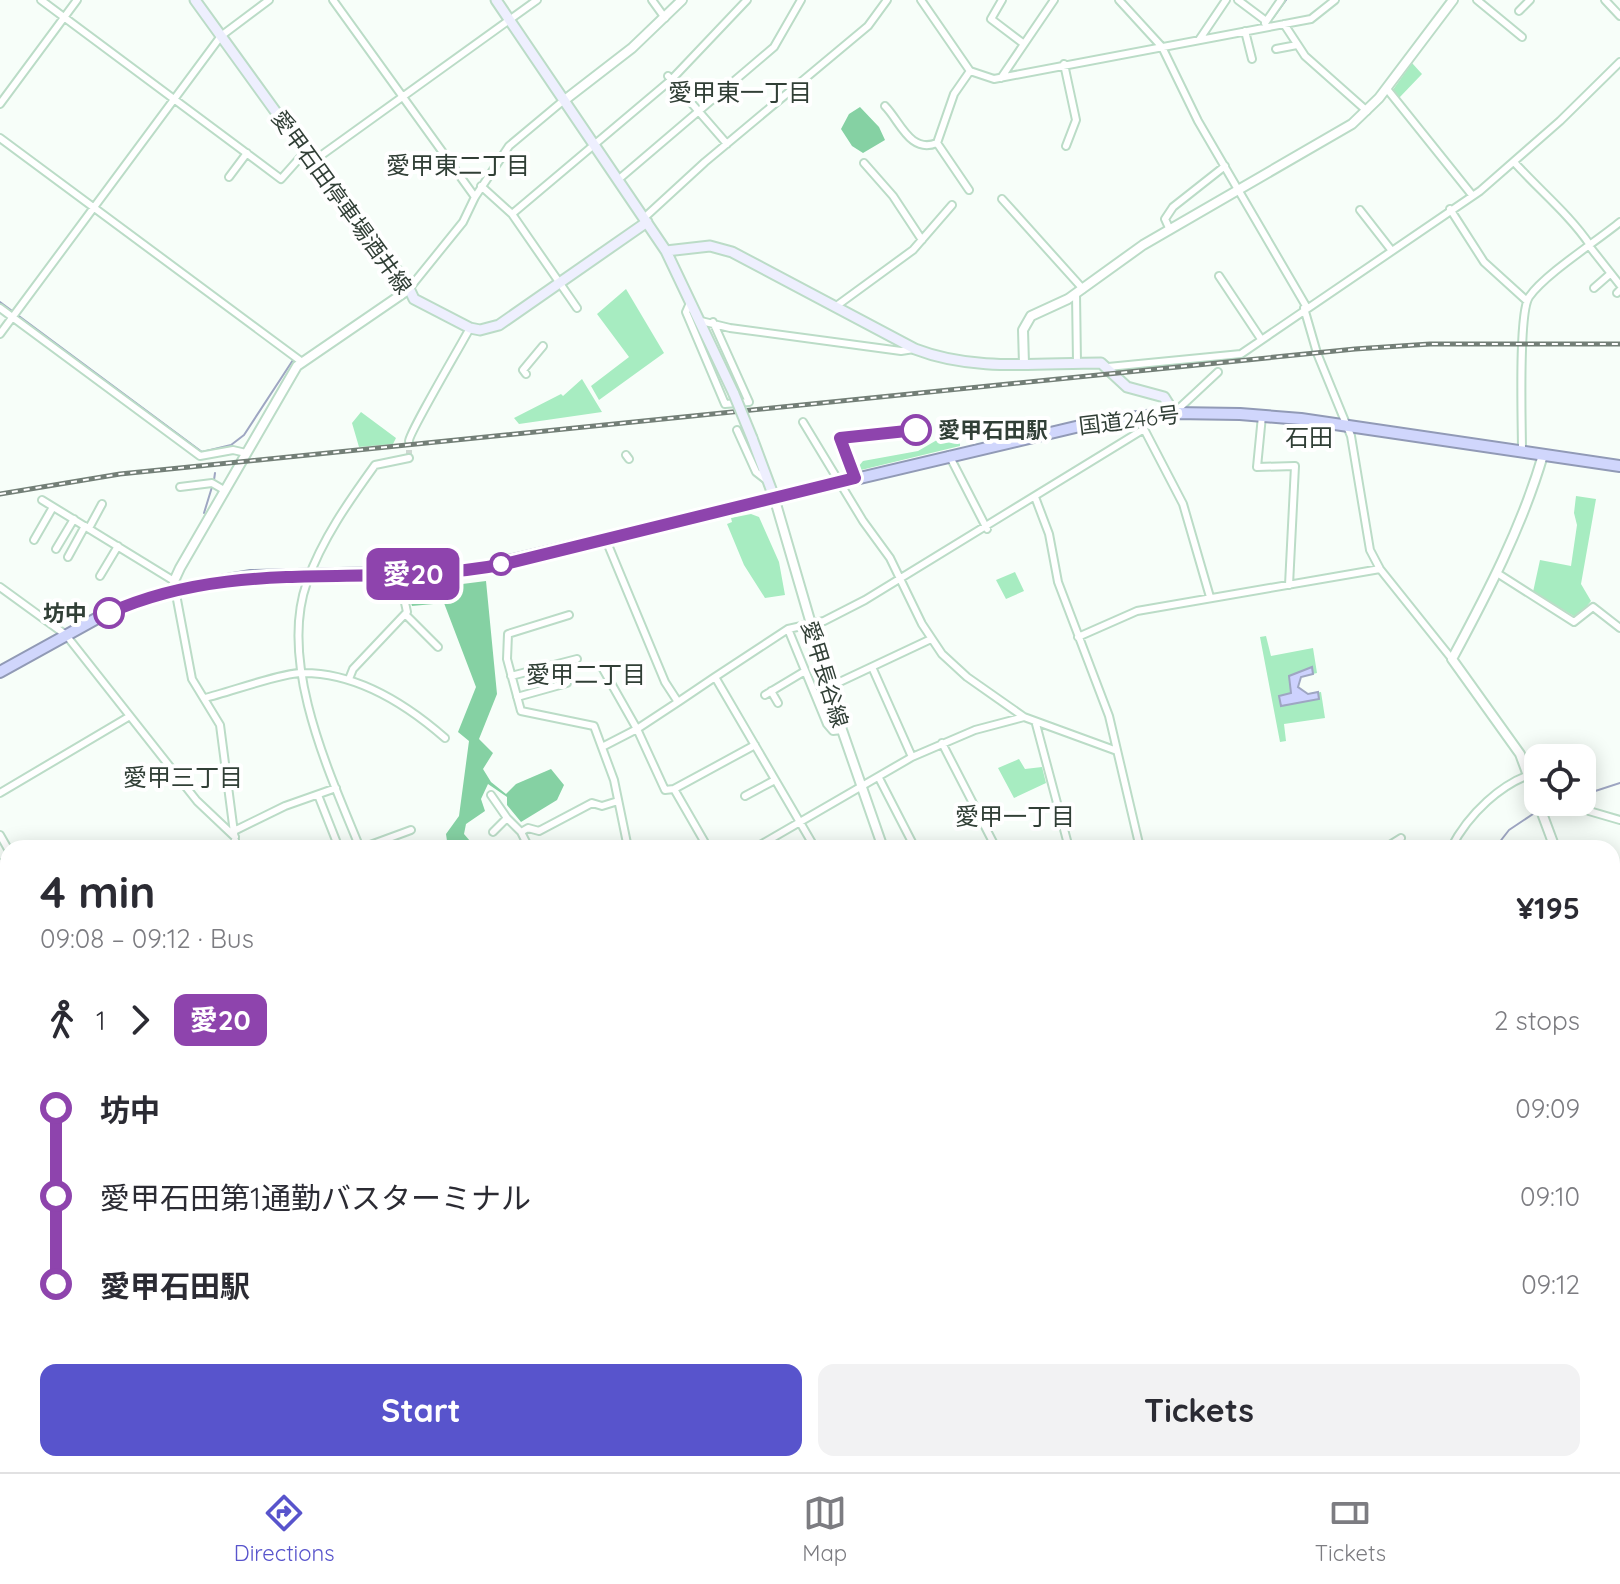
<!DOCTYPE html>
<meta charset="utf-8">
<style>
body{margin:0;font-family:Quicksand,"Noto Sans JP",sans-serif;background:#f2f2f3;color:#2b2b33;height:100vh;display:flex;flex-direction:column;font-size:30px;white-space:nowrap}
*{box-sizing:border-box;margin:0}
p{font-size:26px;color:#7c7c81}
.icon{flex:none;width:44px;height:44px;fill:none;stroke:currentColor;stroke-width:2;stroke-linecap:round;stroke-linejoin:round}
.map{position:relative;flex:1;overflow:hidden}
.details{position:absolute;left:0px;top:840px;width:1620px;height:632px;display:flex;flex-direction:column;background:#fff;border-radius:24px 24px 0 0;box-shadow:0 4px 20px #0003}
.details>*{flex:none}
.badge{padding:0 16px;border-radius:12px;font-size:28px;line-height:52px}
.fabs{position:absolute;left:1524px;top:744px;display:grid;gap:16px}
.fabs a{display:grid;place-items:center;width:72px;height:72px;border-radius:16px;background:#fff;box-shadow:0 4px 20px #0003;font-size:40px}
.map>.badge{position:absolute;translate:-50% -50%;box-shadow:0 0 0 4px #fff}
.legs{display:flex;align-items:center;gap:12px;height:88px;padding:0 40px;font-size:26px}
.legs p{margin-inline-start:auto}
.overview{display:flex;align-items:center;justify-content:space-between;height:136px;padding:0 40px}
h1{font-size:44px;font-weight:800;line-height:60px}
.cta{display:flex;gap:16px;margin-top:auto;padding:16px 40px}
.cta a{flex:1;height:92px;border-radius:16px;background:#5854cc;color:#fff;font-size:32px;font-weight:800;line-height:92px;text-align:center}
.cta a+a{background:#f2f2f3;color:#2b2b33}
ul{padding:0 40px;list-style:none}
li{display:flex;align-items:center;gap:28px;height:88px;font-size:30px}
li i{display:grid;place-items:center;width:12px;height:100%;margin:0 10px;background:currentColor}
li i::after{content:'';width:20px;height:20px;margin:-10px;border:6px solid;border-radius:50%;background:#fff}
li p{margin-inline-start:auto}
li:first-child i{background:linear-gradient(#0000 50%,currentColor 0)}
li:last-child i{background:linear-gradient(currentColor 50%,#0000 0)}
.menu{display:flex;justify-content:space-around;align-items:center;height:112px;border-top:2px solid #e1e1e2;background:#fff;font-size:22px;color:#7c7c81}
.menu a{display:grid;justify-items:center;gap:4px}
.menu .active{color:#5854cc}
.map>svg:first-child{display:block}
</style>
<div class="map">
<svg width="1620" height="1472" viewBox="0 0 1620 1472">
<rect width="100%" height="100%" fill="#f7fef9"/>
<!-- green -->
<path fill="#a7ecc1" d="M1412 63 1422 74 1399 98 1392 91Z
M626 289 664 353 599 400 591 386 629 357 597 314Z
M582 379 602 412 519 424 514 418 561 394 563 396Z
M361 412 396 438 393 444 359 447 352 423Z
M949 433 960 438V446L861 470 858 467 863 461 918 451Z
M1576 496 1596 499 1581 584 1591 601 1577 618 1533 592 1540 560 1571 566 1577 525 1574 513Z
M751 514 759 517 779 562 785 595 765 598 744 565 727 524 732 522 731 518Z
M1015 572 1024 591 1006 599 996 580Z
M1266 636 1271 656 1313 648 1317 673 1301 677 1298 687 1308 694 1321 692 1325 718 1284 724 1286 741 1280 742 1260 637Z
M1019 759 1025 769 1042 767 1046 783 1014 798 998 768Z
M8 1388 9 1472H0V1397Z
M1202 1464H1287L1354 1472H1252Z"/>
<!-- forest -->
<path fill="#85d1a3" d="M860 107 879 127 885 140 863 153 852 146 841 129 849 114Z
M486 581 497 694 479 739 493 753 483 769 491 782 506 794 516 784 551 769 564 785 557 800 521 822 507 805V797L488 784 481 799 485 811 466 824 464 834 476 848H448L446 834 459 816 469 741 458 732 476 687 444 603 412 606 407 591Z"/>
<!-- water -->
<path fill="#cdd2fe" stroke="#9ea6c2" stroke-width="2" d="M1312 667 1313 674 1301 677 1298 687 1308 694 1318 692 1319 699 1281 706 1279 696 1291 693 1289 676Z"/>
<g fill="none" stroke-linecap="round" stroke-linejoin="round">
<!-- stream -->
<path stroke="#9ea6c2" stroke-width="2" d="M1273 18 1286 0
M0 302 202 452 231 445 244 435 293 360
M214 480 215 473
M204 513 212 487
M1583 795 1620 783
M1552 805 1561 802
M1495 848 1509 830 1536 812
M643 1464 651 1472"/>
<!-- river -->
<path stroke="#cdd2fe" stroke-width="14" d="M0 1016 8 1028
M351 1464 358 1472"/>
<!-- minor-tunnel -->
<path stroke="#cfd8d2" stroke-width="6" stroke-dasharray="6 3" stroke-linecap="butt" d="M409 441V458"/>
<!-- tertiary-tunnel -->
<path stroke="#cfd8d2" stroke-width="8" stroke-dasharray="8 4" stroke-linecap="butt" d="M1612 992 1620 988"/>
<!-- minor casing -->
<g stroke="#bbdcc7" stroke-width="10">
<path id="minor" d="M41 0 281 179 305 152
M333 0 475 197
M652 0 665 18
M921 0 970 71 994 79 1311 19 1335 0
M1002 0 991 19 1024 44
M1119 0 1162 47 1198 121 1306 306
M1238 0 1266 21
M1477 0 1522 37
M1605 0 1620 16
M1519 11 1530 0
M1265 23 1281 0
M1284 24 1305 56 1367 111
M1245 31 1252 59
M1199 40 1226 0
M1276 49 1297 45
M1064 64 1076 120 1066 146
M668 76 727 144
M1001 78 1054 0
M1387 89 1472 195
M0 104 77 0
M885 106C900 121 910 154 937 143
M0 138 302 362
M312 162 537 0
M1514 162C1539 190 1569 214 1590 245
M864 163 893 196 922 240
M229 177 247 153
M619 179 774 47 801 0
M481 186 512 214 577 308
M969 190 937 143 954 94 970 71
M1002 199 1083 289
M1450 209 1484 262 1527 301
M1360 210 1392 251
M512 214 671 80 747 0
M644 218 705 162 868 26 887 0
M1170 230 1165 219 1173 207 1225 166
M1590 247 1620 285
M1219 276 1261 339
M1594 288 1610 274
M408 290 463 222 475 197 509 146 564 100
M1617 293 1620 290
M1076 294 1077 363
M690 303 686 312 725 404 749 402 713 322
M835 307 913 250 952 205
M0 308 200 456 233 450 246 453
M1304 308 1317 353 1351 436 1370 550 1380 569 1452 659
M701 321 730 328 901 351 914 349
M0 334 221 36 269 0
M1108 367 1241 354 1480 191 1560 121 1620 62
M526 374 523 370 543 346
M1174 413 1218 372
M1262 416 1257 467 1295 466 1289 585
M803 422 863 521 890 558 922 624 942 654 967 677 1024 717 1117 751
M1144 429 1183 504 1210 597
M737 430 756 472 765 479
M409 441C409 433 461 345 470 328
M1522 451C1522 424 1518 314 1529 297 1545 274 1597 241 1620 222
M626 455 629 459
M949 455 987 529
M180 487 212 483 224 490
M1035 497 1049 534 1058 582 1109 716 1140 848
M42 500 174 581
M89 528 102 504
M34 540 53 507
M606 540 665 682 678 702 715 677 815 848
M56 549 74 519
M68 557 85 526
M1497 573 1574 622 1593 607 1620 628
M100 576 118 546
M0 587 66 635 197 801 235 837
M175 589 192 679 220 725 236 848
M406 615 438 647
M569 615 508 634 507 659 521 711 594 726 614 780 628 848
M788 629 827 724 833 731 842 730
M1078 637 1137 611 1380 569
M872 667 912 757
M603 669 637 729 604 746
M511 676 577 659
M715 677 788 629 824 621 865 600 1144 429 1143 416
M349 679 353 669 407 612 399 575
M829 687 931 639
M771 691 778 703
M765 695 805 671
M517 697 567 683
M205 698C227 693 281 673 301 673 356 672 405 703 445 738
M678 702 637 729 665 790 674 789 755 745
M1036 724 1069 848
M942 743 996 848
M879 778 915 848
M674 789 708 848
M0 793 130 716
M318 795 339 848
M491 795 507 818
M745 796 775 780
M1582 800 1589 811 1620 820
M234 831 285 806 336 788
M493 832 507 818 521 832
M0 835 8 849
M360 848C329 772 278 663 307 582 322 539 349 501 375 465L409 458
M362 848 411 830
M529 848 521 832 528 828 539 831 592 803 602 806 618 801
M755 848 912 757 975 730 1024 717
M1385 848 1401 838
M1451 848C1468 815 1501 782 1538 772
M0 1053 8 1066
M1612 1060 1620 1058
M1612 1435H1620
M315 1464 322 1472
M467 1464 473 1472
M813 1464 819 1472
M1027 1464 1030 1472
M1162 1464 1219 1472
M714 1472 722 1464"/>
</g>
<!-- tertiary casing -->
<g stroke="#bbdcc7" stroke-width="12">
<path id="tertiary" d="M566 99 632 48 682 0
M1024 364 1023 330 1031 316 1068 299 1143 245 1352 124 1379 98 1453 0
M1543 455C1522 527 1487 594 1452 659L1520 754 1555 848
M774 497 842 730 883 848
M175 589 174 581 180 568 297 366 408 290
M0 864V876
M1612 937 1620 943
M0 958 8 965
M0 1143 8 1138
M617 1464 625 1472
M1128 1464 1132 1472
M531 1472 540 1464"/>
</g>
<!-- secondary casing -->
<g stroke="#bbdcc7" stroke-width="13">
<path id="secondary" d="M195 0 312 162 406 282 414 299 470 328 480 330 499 325 647 222
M496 0 666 251 734 394
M666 251 710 246 732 252 915 349C974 372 1038 363 1101 363L1127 387 1164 397 1174 413
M752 438 774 497
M0 1251 8 1261
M0 1270 8 1281
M155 1464 161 1472
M172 1464 179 1472"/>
</g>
<!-- trunk casing -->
<g stroke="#919ab6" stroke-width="14">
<path id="trunk" d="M0 672 103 615 175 589 251 576 466 571 1101 421 1174 413 1240 414 1301 419 1620 466"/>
</g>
<!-- motorway casing -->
<g stroke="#919ab6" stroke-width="15">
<path id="motorway" d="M0 892 8 898
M0 916 8 922
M1612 1451 1620 1452
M1456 1464 1617 1472"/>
</g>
<!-- minor -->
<use href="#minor" stroke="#fff" stroke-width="6"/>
<!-- tertiary -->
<use href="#tertiary" stroke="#fff" stroke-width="8"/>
<!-- secondary -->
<use href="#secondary" stroke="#eeeffe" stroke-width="9"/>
<!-- trunk -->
<use href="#trunk" stroke="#d0d6fc" stroke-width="10"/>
<!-- motorway -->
<use href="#motorway" stroke="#c5cbfb" stroke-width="11"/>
<!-- rail casing -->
<g stroke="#737f77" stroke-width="5">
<path id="rail" d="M0 494 120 474 1355 349 1430 344H1620"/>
</g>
<!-- rail -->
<use href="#rail" stroke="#fff" stroke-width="2" stroke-dasharray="6" stroke-linecap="butt"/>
<!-- secondary-bridge casing -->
<g stroke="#bbdcc7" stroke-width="13" stroke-linecap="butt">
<path id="secondary-bridge" d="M734 394 752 438"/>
</g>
<!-- secondary-bridge -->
<use href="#secondary-bridge" stroke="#eeeffe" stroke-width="9"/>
</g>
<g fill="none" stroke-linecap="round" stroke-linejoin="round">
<!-- line-1 casing -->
<g stroke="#fff" stroke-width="18">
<path id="line-1" d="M109 613C238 555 371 590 505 564L855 478 840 438 916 430"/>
</g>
<!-- line-1 -->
<use href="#line-1" stroke="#8e44ad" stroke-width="12"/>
</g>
<!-- markers -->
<g fill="#fff" stroke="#8e44ad" stroke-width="4">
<circle cx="916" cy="430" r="14"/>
<circle cx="501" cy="564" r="10"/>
<circle cx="109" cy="613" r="14"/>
</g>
<g text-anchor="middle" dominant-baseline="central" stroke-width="8" stroke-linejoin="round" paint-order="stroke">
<!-- street labels -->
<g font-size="22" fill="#313f36" stroke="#fff">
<text transform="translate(342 202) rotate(54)">愛甲石田停車場酒井線</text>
<text transform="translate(1129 420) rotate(-7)">国道246号</text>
<text transform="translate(825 674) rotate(73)">愛甲長谷線</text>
</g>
<!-- stop labels -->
<g font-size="22" font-weight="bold" fill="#313f36" stroke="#fff" text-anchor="start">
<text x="938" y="430">愛甲石田駅</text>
<text x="87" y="613" text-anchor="end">坊中</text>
</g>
<!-- neighbourhood labels -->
<g font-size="24" fill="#313f36" stroke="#fff">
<text x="740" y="92">愛甲東一丁目</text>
<text x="458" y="165">愛甲東二丁目</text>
<text x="1309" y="437">石田</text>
<text x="586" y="674">愛甲二丁目</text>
<text x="183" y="777">愛甲三丁目</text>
<text x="1015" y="816">愛甲一丁目</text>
</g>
</g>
</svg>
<div class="fabs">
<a><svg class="icon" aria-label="locate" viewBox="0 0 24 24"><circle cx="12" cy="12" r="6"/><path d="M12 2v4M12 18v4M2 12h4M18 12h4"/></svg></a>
</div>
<b class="badge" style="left:413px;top:574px;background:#8e44ad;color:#fff">愛20</b>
<section class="details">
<div class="overview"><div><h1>4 min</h1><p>09:08 – 09:12 · Bus</p></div><b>¥195</b></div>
<div class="legs"><svg class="icon" aria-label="walk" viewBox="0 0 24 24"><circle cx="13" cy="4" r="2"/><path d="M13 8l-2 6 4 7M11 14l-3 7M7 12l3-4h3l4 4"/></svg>1<svg class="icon" aria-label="forward" viewBox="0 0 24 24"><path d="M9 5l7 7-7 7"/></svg><b class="badge" style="background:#8e44ad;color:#fff">愛20</b><p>2 stops</p></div>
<ul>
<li><i style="color:#8e44ad"></i><b>坊中</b><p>09:09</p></li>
<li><i style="color:#8e44ad"></i><span>愛甲石田第1通勤バスターミナル</span><p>09:10</p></li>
<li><i style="color:#8e44ad"></i><b>愛甲石田駅</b><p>09:12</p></li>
</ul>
<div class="cta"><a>Start</a><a>Tickets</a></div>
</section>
</div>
<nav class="menu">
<a class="active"><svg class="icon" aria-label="directions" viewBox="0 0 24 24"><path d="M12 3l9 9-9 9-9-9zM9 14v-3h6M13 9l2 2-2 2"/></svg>Directions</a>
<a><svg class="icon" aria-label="map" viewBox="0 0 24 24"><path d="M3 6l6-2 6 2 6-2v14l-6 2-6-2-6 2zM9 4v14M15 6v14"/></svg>Map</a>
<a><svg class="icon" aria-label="tickets" viewBox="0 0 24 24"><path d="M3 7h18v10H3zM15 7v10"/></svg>Tickets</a>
</nav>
